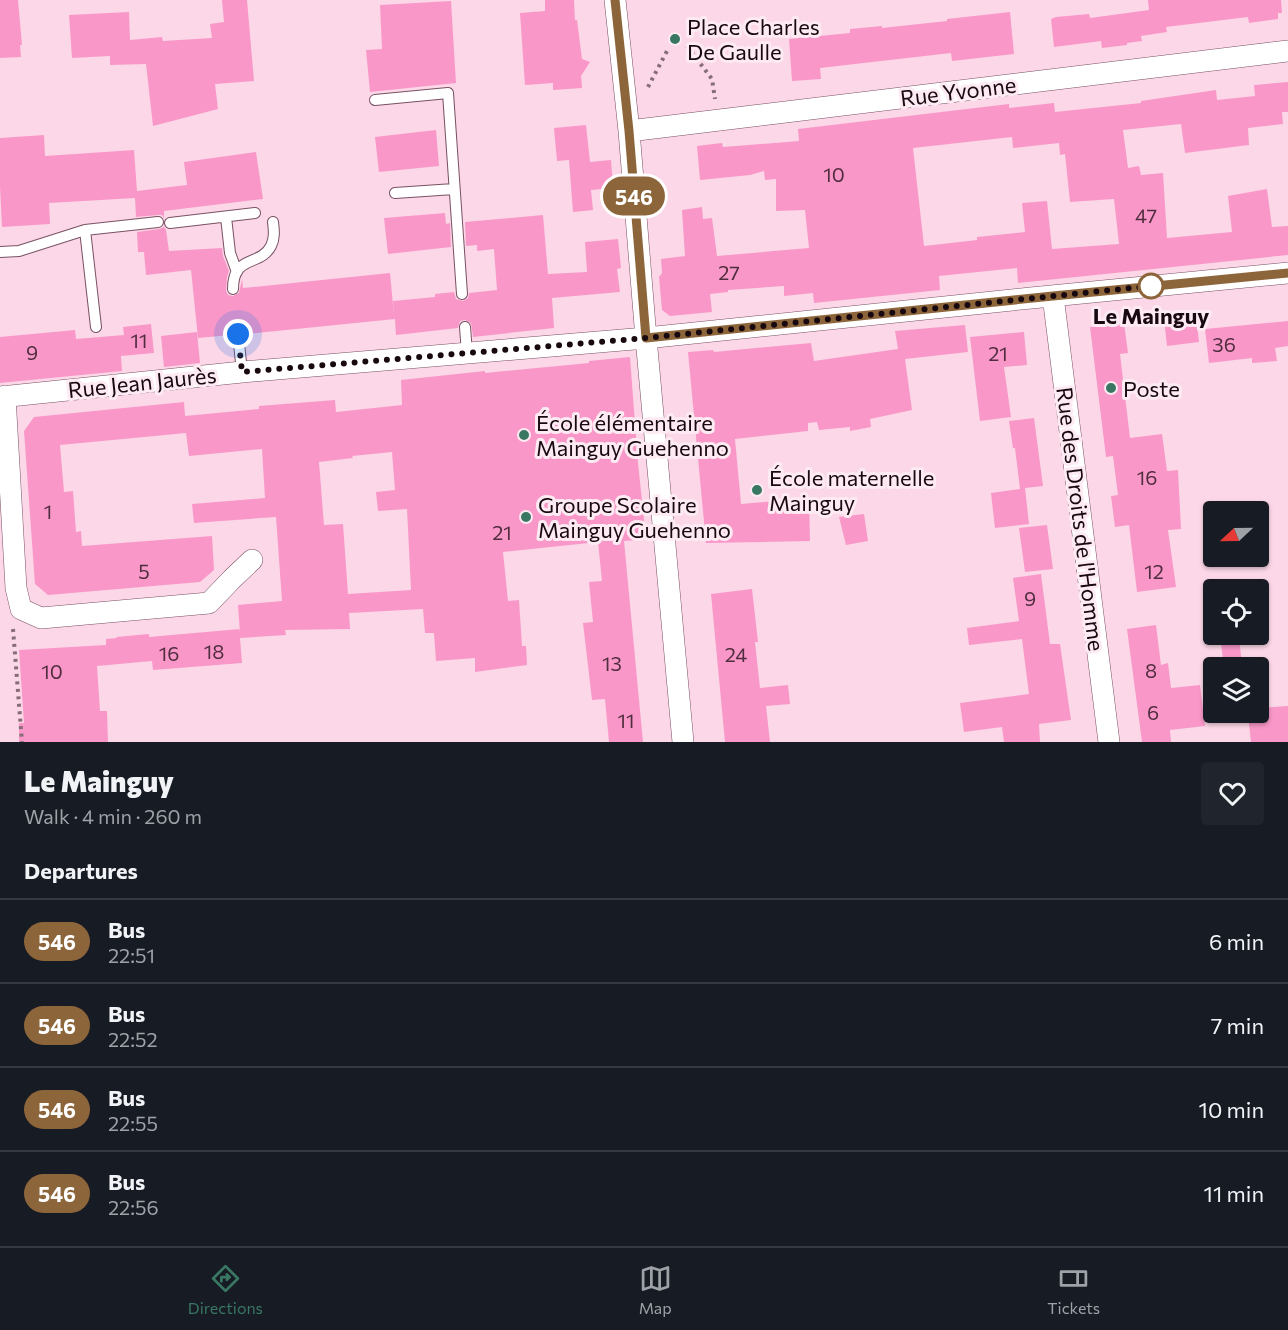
<!DOCTYPE html>
<meta charset="utf-8">
<style>
body{margin:0;font-family:Commissioner,sans-serif;background:#20242c;color:#f1f3f6;height:100vh;display:flex;flex-direction:column;font-size:22px;white-space:nowrap}
*{box-sizing:border-box;margin:0}
p{font-size:20px;color:#9ea1a6}
.icon{flex:none;width:33px;height:33px;fill:none;stroke:currentColor;stroke-width:2;stroke-linecap:round;stroke-linejoin:round}
.map{position:relative;height:742px;overflow:hidden}
.drawer{display:flex;flex-direction:column;background:#171b24;flex:1}
.drawer>*{flex:none}
.badge{padding:0 12px;border-radius:20px;font-size:21px;line-height:39px}
.needle{width:39px;rotate:248deg}
.controls{position:absolute;left:1203px;top:501px;display:grid;gap:12px}
.controls a{display:grid;place-items:center;width:66px;height:66px;border-radius:6px;background:#171b24;box-shadow:0 2px 4px #0004;font-size:30px}
.you{position:absolute;width:30px;height:30px;margin:-15px;border:4px solid #fff;border-radius:50%;background:#1a73e8;box-shadow:0 0 0 9px #1a73e833}
.map>.badge{position:absolute;translate:-50% -50%;box-shadow:0 0 0 3px #fff}
h2{padding:0 24px;font-size:22px;line-height:54px}
.round{display:grid;place-items:center;flex:none;width:63px;height:63px;border-radius:6px;background:#20242c}
.headline{display:flex;align-items:center;justify-content:space-between;height:102px;padding:0 24px}
h1{font-size:28px;font-weight:800;line-height:45px}
ul{padding:0;list-style:none}
li{display:flex;align-items:center;gap:18px;height:84px;padding:0 24px;border-top:2px solid #363941}
li div{flex:1}
li b{display:block;font-size:22px}
li em{font-style:normal}
li .badge{min-width:66px;font-weight:700;text-align:center}
.dock{display:flex;justify-content:space-around;align-items:center;height:84px;border-top:2px solid #363941;background:#171b24;font-size:16px;color:#9ea1a6}
.dock a{display:grid;justify-items:center;gap:3px}
.dock .active{color:#397762}
.map>svg:first-child{display:block}
</style>
<div class="map">
<svg width="1288" height="742" viewBox="0 0 1288 742">
<rect width="100%" height="100%" fill="#fcd7e7"/>
<!-- building -->
<path fill="#f998c8" fill-rule="evenodd" d="M0 0H18L22 45H20L21 57 0 58Z
M222 0H247L254 81 215 84 218 109 153 126 146 64 110 65V56L72 58 69 15 129 12 130 40 162 37 163 41 212 38 210 24 224 22Z
M545 0H574L575 20H577L582 59 590 62 581 76 582 88 553 90V83L525 85 520 13 545 11Z
M1148 0H1281L1282 13H1278V19L1249 23 1248 17 1166 27 1167 32 1141 36 1142 41 1127 43V45L1102 48 1101 41 1054 47 1051 19 1056 17 1089 14 1090 18 1149 10Z
M451 1 456 83 370 92 366 50 382 49 380 5Z
M1010 12 1014 54 952 61 951 53 820 68 821 79 792 81 789 39 850 33V29L882 26V28L947 21V19Z
M1288 82V112H1282L1283 124 1248 128 1249 145 1185 153 1181 124 1123 130 1128 168 1139 166 1141 175 1163 173 1167 238 1232 232 1228 196 1267 189 1272 227 1288 226V255L1018 283 1017 268 939 276 940 290 814 303 813 293 784 296V286L728 290V292L710 294 712 312 670 316 662 310 659 277 662 273 661 259 685 256 682 210 702 207 703 219 712 218 717 256 809 248 805 210 776 211V179L765 180 764 171 750 175 700 180 697 146 722 143 723 147 799 141 798 129 1009 104V108L1054 103 1055 112 1141 103V101L1216 90 1217 100 1255 96 1254 85ZM1012 137 1013 148 1059 143 1060 155 1065 154 1070 202 1114 199 1119 244 1052 249 1047 201 1022 203 1025 232 977 237V240L924 246 913 148Z
M586 125 590 162 611 160 613 188 591 190 593 210 573 212 569 160 557 161 554 128Z
M436 130 439 166 379 172 375 137Z
M44 135 45 156 134 150 137 191 187 185 184 162 256 152 263 199 164 211V218L162 215H158L136 217 135 198 49 203 50 224 2 227 0 187V138Z
M445 213 446 224 450 223 451 247 388 254 384 218Z
M543 215 548 274 587 272 585 242 618 239 621 268 617 269 620 292 552 298 554 328 473 337 471 323 465 320 460 321 458 328 396 335 395 319 246 334 244 329 238 327 233 328 231 335 198 338 191 270 146 275 144 252H138L137 232 159 229 164 227 166 230 169 251 222 248 223 256 229 271 227 277 226 291 228 295 233 296 239 293 242 279 243 288 390 273 394 315 393 301 435 297V294L454 292 456 299 463 301 468 298 469 293 497 290 494 249 477 251V245L466 246 465 222Z
M1196 316 1199 342 1167 346 1164 319Z
M1288 321V346L1275 348 1277 361 1252 363V358L1209 363 1205 329Z
M1124 323 1128 353 1120 354 1130 438 1162 434 1167 471 1178 470 1181 529 1168 530 1176 587 1137 592 1129 525 1115 527 1111 496 1118 495 1113 456 1106 457 1090 327Z
M151 324 154 353 121 356 122 371 0 383V337L75 330 76 339 124 335 123 327Z
M965 325 968 352 905 359 912 410 870 419 871 427 850 431V427L819 430 817 422 808 423V431L735 439 741 504 809 498 810 541 706 543 688 352 713 350 714 352 811 343 814 361 898 349 895 331Z
M197 332 200 363 164 367 161 336Z
M1024 332 1027 365 1004 367 1011 417 980 421 970 337Z
M630 357 638 463 646 539 624 541 643 742H609L605 699 592 700 583 623 593 622 589 582 602 581 598 542 503 552 508 601 519 600 522 646H526L527 665 475 672V658L436 661 434 633H425L423 609 349 613 350 629 285 630 286 635 240 638 242 663 153 670 152 661 97 666 100 711H107L108 742H19V723H24L19 650 106 645V639L117 638 116 637 149 634V637L240 629V633L238 605 282 601 276 517 194 523 192 504 265 498 262 449 189 456 186 433 60 445 64 492 73 491 76 532 81 531 82 546 212 536 214 570 200 582 48 595 35 584 24 431 34 417 184 402 185 416 259 409V406L335 400 336 412 402 405 401 380 485 371V373L589 363V361ZM392 452 395 490 376 492 378 511 407 509 411 590 348 594 343 524 324 525 319 462 353 458 352 456Z
M1034 418 1043 486 1025 488 1029 524 995 528 991 493 1020 489 1015 448H1013L1009 421Z
M864 514 868 541 846 545 839 517Z
M1047 525 1053 569 1025 572 1019 528Z
M1041 574 1050 644H1060L1071 720 1039 724 1040 742H1004L1002 727 964 732 960 703 1029 694 1022 639 969 645 967 628 1019 621 1013 578Z
M752 589 758 642H755L760 688 788 685 790 704 766 706 770 742H725L711 594Z
M1156 625 1161 665 1168 663 1171 688 1200 685 1205 726 1170 730 1171 742H1142L1127 629Z
M1220 634H1239L1242 668H1224Z
M1288 706V742H1251L1248 715 1262 714 1261 708Z"/>
<g fill="none" stroke-linecap="round" stroke-linejoin="round">
<!-- service casing -->
<g stroke="#785163" stroke-width="12">
<path id="service" d="M375 100 448 93 462 294
M395 193 454 189
M226 217 230 253 237 272
M170 223 255 213
M85 230 96 327
M0 252 19 251 85 230 158 222
M233 289C233 254 260 267 271 246 275 238 274 230 273 222
M465 327 467 353
M238 334 242 372"/>
</g>
<!-- minor casing -->
<g stroke="#785163" stroke-width="22">
<path id="minor" d="M615 0 629 131 646 338 683 742
M629 131 1288 51
M1053 296 1109 742
M5 396 16 588 21 609 41 618 209 603 232 579 252 560
M0 397 242 372 646 338 1031 298 1288 273"/>
</g>
<!-- path -->
<path stroke="#866d78" stroke-width="4" stroke-dasharray="3 4.5" stroke-linecap="butt" d="M687 46 712 79 715 99
M648 87 667 51
M13 629 22 742"/>
<!-- service -->
<use href="#service" stroke="#fff" stroke-width="10"/>
<!-- minor -->
<use href="#minor" stroke="#fff" stroke-width="21"/>
</g>
<g fill="none" stroke-linecap="round" stroke-linejoin="round">
<!-- line casing -->
<g stroke="#fff" stroke-width="14">
<path id="line" d="M615 0 629 131 646 338 1053 296 1288 273"/>
</g>
<!-- line -->
<use href="#line" stroke="#8d653a" stroke-width="9"/>
<!-- walk -->
<path stroke="#180910" stroke-width="6" stroke-dasharray="0 10.8" d="M238 334 242 372 646 338 1151 286"/>
</g>
<!-- markers -->
<g fill="#397762" stroke="#fdeaf2" stroke-width="2">
<circle cx="675" cy="39" r="6"/>
<circle cx="1111" cy="388" r="6"/>
<circle cx="524" cy="435" r="6"/>
<circle cx="757" cy="490" r="6"/>
<circle cx="526" cy="517" r="6"/>
</g>
<circle fill="#fff" stroke="#8d653a" stroke-width="3" cx="1151" cy="286" r="12"/>
<g text-anchor="middle" dominant-baseline="central" stroke-width="6" stroke-linejoin="round" paint-order="stroke">
<!-- number labels -->
<g font-size="20" fill="#502d3e">
<text x="834" y="174">10</text>
<text x="1146" y="215">47</text>
<text x="729" y="272">27</text>
<text x="139" y="340">11</text>
<text x="1224" y="344">36</text>
<text x="32" y="352">9</text>
<text x="998" y="353">21</text>
<text x="1147" y="477">16</text>
<text x="48" y="511">1</text>
<text x="502" y="532">21</text>
<text x="144" y="571">5</text>
<text x="1154" y="571">12</text>
<text x="1030" y="598">9</text>
<text x="214" y="651">18</text>
<text x="169" y="653">16</text>
<text x="736" y="654">24</text>
<text x="612" y="663">13</text>
<text x="1151" y="670">8</text>
<text x="52" y="671">10</text>
<text x="1153" y="712">6</text>
<text x="626" y="720">11</text>
</g>
<!-- poi labels -->
<g font-size="22" fill="#180910" stroke="#fdeaf2" text-anchor="start">
<text x="687" y="26">Place Charles<tspan x="687" dy="25">De Gaulle</tspan></text>
<text x="1123" y="388">Poste</text>
<text x="536" y="422">École élémentaire<tspan x="536" dy="25">Mainguy Guehenno</tspan></text>
<text x="769" y="477">École maternelle<tspan x="769" dy="25">Mainguy</tspan></text>
<text x="538" y="504">Groupe Scolaire<tspan x="538" dy="25">Mainguy Guehenno</tspan></text>
</g>
<!-- street labels -->
<g font-size="22" fill="#180910" stroke="#fdeaf2">
<text transform="translate(958 91) rotate(-7)">Rue Yvonne</text>
<text transform="translate(142 382) rotate(-6)">Rue Jean Jaurès</text>
<text transform="translate(1081 519) rotate(83)">Rue des Droits de l'Homme</text>
</g>
<!-- stop labels -->
<g font-size="22" font-weight="bold" fill="#180910" stroke="#fdeaf2">
<text x="1151" y="315">Le Mainguy</text>
</g>
</g>
</svg>
<div class="controls">
<a><svg class="needle" viewBox="-14 -14 28 28"><path d="M0-13l5 13h-10z" fill="#e53935"/><path d="M0 13l5-13h-10z" fill="#9ea1a6"/></svg></a>
<a><svg class="icon" aria-label="locate" viewBox="0 0 24 24"><circle cx="12" cy="12" r="6"/><path d="M12 2v4M12 18v4M2 12h4M18 12h4"/></svg></a>
<a><svg class="icon" aria-label="layers" viewBox="0 0 24 24"><path d="M12 4l9 5-9 5-9-5zM3 14l9 5 9-5"/></svg></a>
</div>
<div class="you" style="left:238px;top:334px"></div>
<b class="badge" style="left:634px;top:196px;background:#8d653a;color:#fff">546</b>
</div>
<section class="drawer">
<div class="headline"><div><h1>Le Mainguy</h1><p>Walk · 4 min · 260 m</p></div><a class="round"><svg class="icon" aria-label="heart" viewBox="0 0 24 24"><path d="M12 20l-8-8c-3-5 5-10 8-4 3-6 11-1 8 4z"/></svg></a></div>
<h2>Departures</h2>
<ul>
<li><span class="badge" style="background:#8d653a;color:#fff">546</span><div><b>Bus</b><p>22:51</p></div><em>6 min</em></li>
<li><span class="badge" style="background:#8d653a;color:#fff">546</span><div><b>Bus</b><p>22:52</p></div><em>7 min</em></li>
<li><span class="badge" style="background:#8d653a;color:#fff">546</span><div><b>Bus</b><p>22:55</p></div><em>10 min</em></li>
<li><span class="badge" style="background:#8d653a;color:#fff">546</span><div><b>Bus</b><p>22:56</p></div><em>11 min</em></li>
</ul>
</section>
<nav class="dock">
<a class="active"><svg class="icon" aria-label="directions" viewBox="0 0 24 24"><path d="M12 3l9 9-9 9-9-9zM9 14v-3h6M13 9l2 2-2 2"/></svg>Directions</a>
<a><svg class="icon" aria-label="map" viewBox="0 0 24 24"><path d="M3 6l6-2 6 2 6-2v14l-6 2-6-2-6 2zM9 4v14M15 6v14"/></svg>Map</a>
<a><svg class="icon" aria-label="tickets" viewBox="0 0 24 24"><path d="M3 7h18v10H3zM15 7v10"/></svg>Tickets</a>
</nav>
